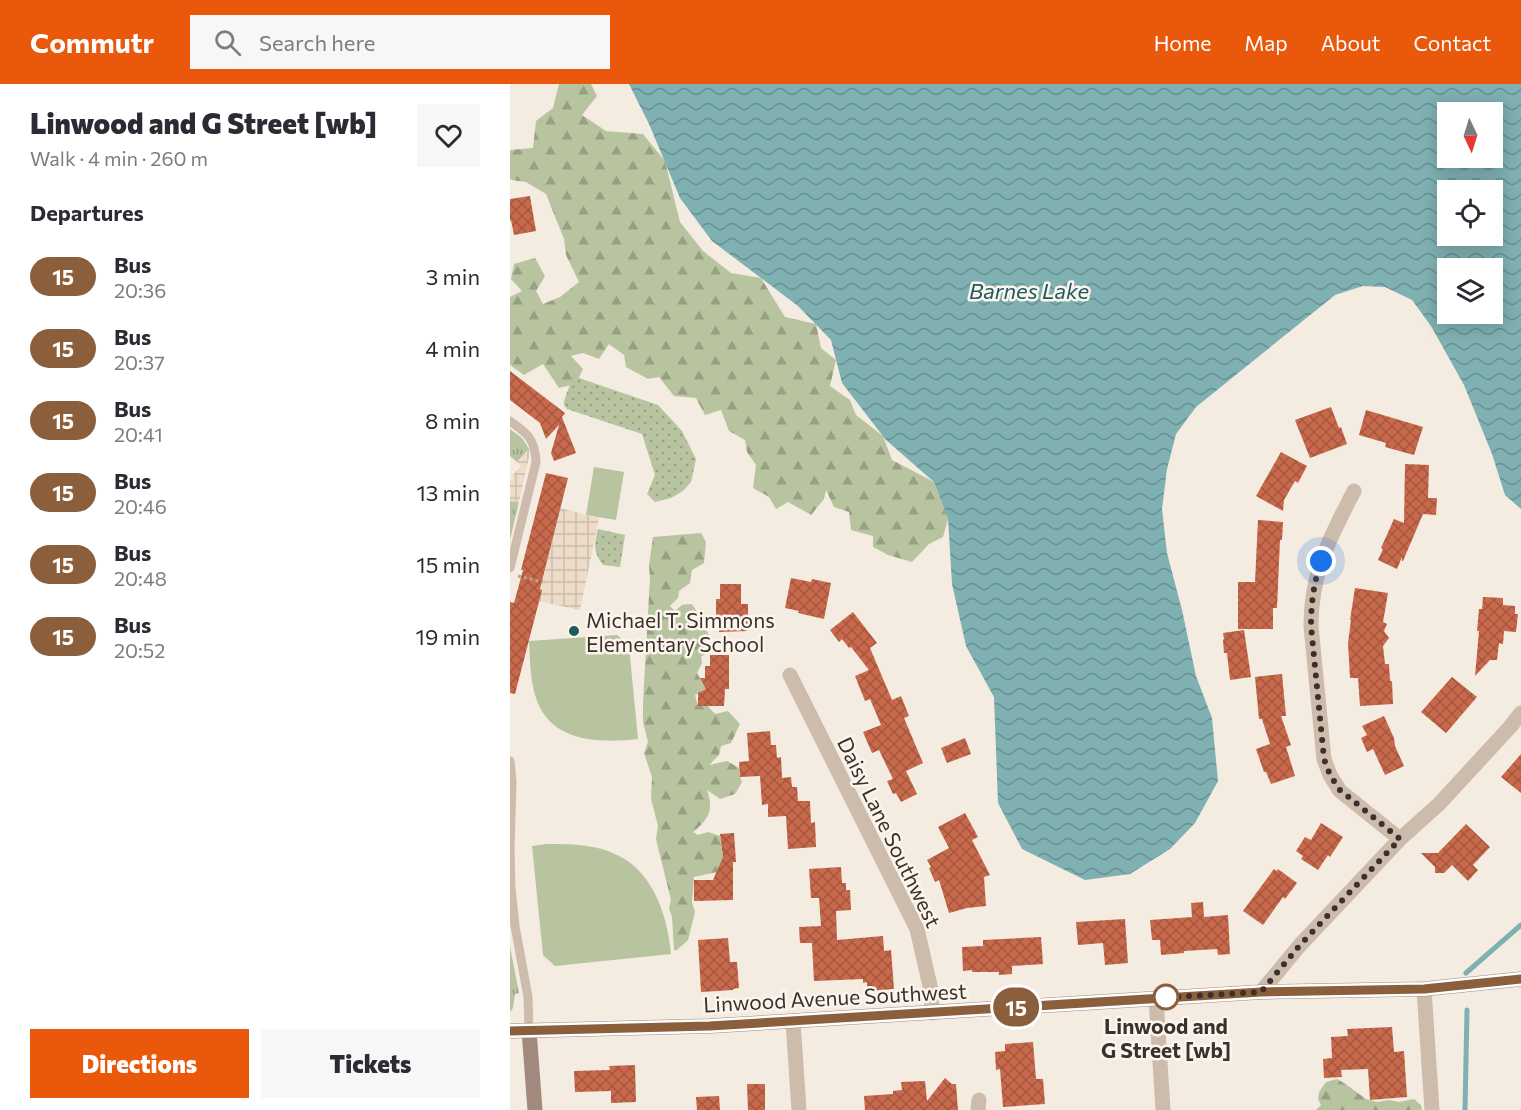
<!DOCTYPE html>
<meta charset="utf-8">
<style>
body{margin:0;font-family:Commissioner,sans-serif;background:#f7f7f7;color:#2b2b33;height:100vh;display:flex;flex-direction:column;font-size:22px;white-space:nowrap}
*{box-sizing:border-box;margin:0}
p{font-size:20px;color:#7c7c81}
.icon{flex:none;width:33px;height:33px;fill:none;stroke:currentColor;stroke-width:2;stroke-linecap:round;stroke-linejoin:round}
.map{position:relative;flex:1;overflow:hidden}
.sheet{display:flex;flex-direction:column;background:#fff;width:510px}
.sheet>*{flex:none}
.badge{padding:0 12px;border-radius:20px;font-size:21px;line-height:39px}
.needle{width:39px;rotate:176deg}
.buttons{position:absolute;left:927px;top:18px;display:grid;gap:12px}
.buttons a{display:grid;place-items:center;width:66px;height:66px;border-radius:0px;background:#fff;box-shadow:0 3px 15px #0003;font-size:30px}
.you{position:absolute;width:30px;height:30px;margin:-15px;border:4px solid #fff;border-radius:50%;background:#1a73e8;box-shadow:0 0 0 9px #1a73e833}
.map>.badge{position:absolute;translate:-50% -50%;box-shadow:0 0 0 3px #fff}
h2{padding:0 30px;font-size:22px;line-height:54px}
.round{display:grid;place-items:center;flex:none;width:63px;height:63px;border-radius:0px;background:#f7f7f7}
.head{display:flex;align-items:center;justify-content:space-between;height:102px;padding:0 30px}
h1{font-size:28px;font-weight:800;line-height:45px}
.primary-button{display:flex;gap:12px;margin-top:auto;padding:12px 30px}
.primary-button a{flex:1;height:69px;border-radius:0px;background:#ea580c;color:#fff;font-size:24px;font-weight:800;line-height:69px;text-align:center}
.primary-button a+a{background:#f7f7f7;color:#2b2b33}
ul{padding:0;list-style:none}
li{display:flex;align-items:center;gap:18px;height:72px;padding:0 30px}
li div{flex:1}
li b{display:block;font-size:22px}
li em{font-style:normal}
li .badge{min-width:66px;font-weight:700;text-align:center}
header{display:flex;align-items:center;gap:36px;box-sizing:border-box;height:84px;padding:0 30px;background:#ea580c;color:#fff}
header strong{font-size:28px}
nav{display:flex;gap:33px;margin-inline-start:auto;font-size:21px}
.search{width:420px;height:54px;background:#f7f7f7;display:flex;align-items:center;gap:15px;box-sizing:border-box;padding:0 21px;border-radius:0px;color:#7c7c81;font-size:22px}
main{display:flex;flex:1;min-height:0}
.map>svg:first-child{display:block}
</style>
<header>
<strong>Commutr</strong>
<div class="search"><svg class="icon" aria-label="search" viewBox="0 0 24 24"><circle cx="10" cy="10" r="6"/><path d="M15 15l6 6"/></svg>Search here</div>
<nav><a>Home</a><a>Map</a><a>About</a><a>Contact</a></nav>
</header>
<main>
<section class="sheet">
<div class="head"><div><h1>Linwood and G Street [wb]</h1><p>Walk · 4 min · 260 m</p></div><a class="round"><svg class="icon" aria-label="heart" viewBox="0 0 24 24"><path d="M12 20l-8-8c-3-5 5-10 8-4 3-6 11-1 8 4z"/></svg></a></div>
<h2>Departures</h2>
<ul>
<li><span class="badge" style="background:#8b5e3c;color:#fff">15</span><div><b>Bus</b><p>20:36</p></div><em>3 min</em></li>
<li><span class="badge" style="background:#8b5e3c;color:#fff">15</span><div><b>Bus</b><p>20:37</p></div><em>4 min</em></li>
<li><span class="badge" style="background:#8b5e3c;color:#fff">15</span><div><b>Bus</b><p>20:41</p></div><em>8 min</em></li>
<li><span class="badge" style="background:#8b5e3c;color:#fff">15</span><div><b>Bus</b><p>20:46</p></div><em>13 min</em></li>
<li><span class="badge" style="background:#8b5e3c;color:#fff">15</span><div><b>Bus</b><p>20:48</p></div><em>15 min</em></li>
<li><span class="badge" style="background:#8b5e3c;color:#fff">15</span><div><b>Bus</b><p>20:52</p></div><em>19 min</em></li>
</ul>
<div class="primary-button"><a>Directions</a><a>Tickets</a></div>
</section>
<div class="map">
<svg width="1011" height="1026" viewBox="0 0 1011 1026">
<defs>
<pattern id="grass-tufts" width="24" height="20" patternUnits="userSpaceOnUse" patternTransform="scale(1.5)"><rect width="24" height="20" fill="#b8c4a0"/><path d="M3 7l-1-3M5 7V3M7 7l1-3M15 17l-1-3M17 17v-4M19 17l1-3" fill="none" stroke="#97a083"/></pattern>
<pattern id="forest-firs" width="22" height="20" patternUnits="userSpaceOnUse" patternTransform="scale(1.5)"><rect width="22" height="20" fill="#b8c4a0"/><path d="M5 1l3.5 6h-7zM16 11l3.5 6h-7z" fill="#97a083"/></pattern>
<pattern id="park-dots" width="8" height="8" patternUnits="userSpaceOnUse" patternTransform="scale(1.5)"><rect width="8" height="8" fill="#b8c4a0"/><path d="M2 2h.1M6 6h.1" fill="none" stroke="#97a083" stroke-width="1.8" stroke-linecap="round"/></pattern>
<pattern id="plaza-grid" width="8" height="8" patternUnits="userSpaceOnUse" patternTransform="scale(1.5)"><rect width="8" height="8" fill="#ecdcc8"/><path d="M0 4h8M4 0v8" fill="none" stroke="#cbbdac"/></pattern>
<pattern id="water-waves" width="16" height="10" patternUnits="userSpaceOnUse" patternTransform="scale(1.5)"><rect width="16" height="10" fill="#7fb0b2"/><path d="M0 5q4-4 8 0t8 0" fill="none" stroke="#699091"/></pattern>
<pattern id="building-cross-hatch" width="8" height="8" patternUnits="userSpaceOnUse" patternTransform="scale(1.5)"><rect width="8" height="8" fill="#c8694b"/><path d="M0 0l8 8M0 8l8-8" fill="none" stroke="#a4573f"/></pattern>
</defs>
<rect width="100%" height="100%" fill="#f4ebe1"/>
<!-- grass -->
<path fill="url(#grass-tufts)" d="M0 345 12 354 19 365 7 378 0 372Z
M0 417 9 418 0 456Z
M0 863 9 909 5 910 3 924 0 928Z"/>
<!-- forest -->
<path fill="url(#forest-firs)" d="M49 0H81L87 12 72 31 96 47 133 50 155 77 170 138 193 167 221 189 251 194 275 233 306 240 311 264 326 276 320 302 340 316 346 331 373 352 382 376 424 398 438 435 433 453 419 460 402 478 378 471 363 463V452L341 446 339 428 324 423 316 406 314 415 301 431 278 418 266 425 259 413 243 404 246 381 237 368 235 356 219 347 211 326 195 331 186 314 164 312 149 293 138 295 116 283 114 271 99 260 89 275 73 269 61 272 73 285 66 300 49 304 33 280 14 291 0 281V213L12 207 1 195 4 180 25 174 35 192 26 207 33 220 50 213 69 198 56 171 54 155 36 110 16 98 2 96 0 95V66L23 64 26 37 43 24Z
M191 449 196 458 194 479 182 486 180 499 169 507 168 514 160 522 165 527 172 521 182 520 190 533 185 538 194 540 201 556 200 567 191 573 192 579 187 589 196 605 185 611 188 622H198L205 630 218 627 230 640 221 659 211 662 209 671 199 681 217 677 229 684 230 693 232 698 225 710 210 715 197 706C204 726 199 735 183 748L188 751 198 748 210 752 213 773 207 788 184 793 182 818 185 828 178 856 167 866H164L162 833 159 825 161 816 146 755 148 742 141 715 142 693 134 669 138 658 133 638V619L140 494 139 481 143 453Z
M827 995 834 999 856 1015 867 1018 879 1016 889 1018 904 1015 911 1021 912 1026H806L811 1021 808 1015 809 1008 816 998Z"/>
<!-- park -->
<path fill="url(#park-dots)" d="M63 292 148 321 172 347 186 375 181 398 173 407 161 414 145 418 137 410 145 391 132 350 57 325 54 321V317Z
M88 445 115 451 110 483 93 481C83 468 84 460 88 445Z"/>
<!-- pitch -->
<path fill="#b8c4a0" d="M84 383 114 388 106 436 76 431Z
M107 551 119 562 128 655C91 659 43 659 27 617 20 598 20 576 19 557Z
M37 760C61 760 87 760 109 772 144 789 158 834 161 870L45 882 33 871 22 762Z"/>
<!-- plaza -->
<path fill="url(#plaza-grid)" d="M19 365V373L9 418 0 417V397L3 394 1 393 11 382 7 378Z
M50 424 89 434 70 526 28 517Z"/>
<!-- water -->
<path fill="url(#water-waves)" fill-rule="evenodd" d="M119 0H1011V425L995 411 982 370 954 301 921 242 902 216 875 203 853 202 825 211 686 323 666 350 657 385 652 425 657 469 672 526 686 592 702 634 708 697 685 739 660 765 620 790 575 796 512 765 488 719 484 613 456 562 442 500 438 435 424 398 376 356 332 299 321 256 288 222 202 157 170 114 139 40ZM938 28H982V74H938ZM938 106H982V152H938ZM938 184H982V230H938Z"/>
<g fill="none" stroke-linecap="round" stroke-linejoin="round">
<!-- stream -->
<path stroke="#7fb0b2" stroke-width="5" d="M956 889 1011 841
M955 1026 957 926"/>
</g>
<!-- building -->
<path fill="url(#building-cross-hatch)" d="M20 112 26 147 4 151 1 136 0 137V115Z
M0 287 55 329 52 333 66 369 44 377 41 369 49 341 36 355 30 339 0 316Z
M821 323 829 344 831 343 837 360 800 374 785 336Z
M856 326 913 343 904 371 875 363 876 359 849 351Z
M771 368 797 382 788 399 785 397 774 416 773 427 746 412Z
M895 380 919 381 918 414H927L926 431 913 430 893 477H892V473L887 485 868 476 873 465 871 464 884 435 894 439Z
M36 389 58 394 30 505 32 506 5 610 0 609V518L4 519 13 486H11Z
M748 436 773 438 772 456H770L767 524H763V545H728V498H745Z
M281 494 301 498 302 495 321 499 314 535 288 529 289 527 275 524Z
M210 500H231V520H238V540L236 541 237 547 209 548V540H206V515H210Z
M845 504 878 509 873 538 877 540 874 547 879 554 873 562 875 580H879L880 597H882L883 620 850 622 848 594H840L838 559 841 536H840Z
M973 513 993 514V521L1005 522V530H1008L1006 548 994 547 993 560 989 559 987 576H980L965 592 969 547H967L969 525H972Z
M343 528 367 559 360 564 382 616 391 612 399 632 394 634 413 679 396 687 407 710 391 718 386 709 383 710 377 697 383 695 369 666 362 669 353 648 371 641 360 615 355 617 345 592 359 586 341 563 339 564 332 555 329 558 320 546Z
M734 546 741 593 720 596 717 569H714L713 556 714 555 713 549Z
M200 571H219V605H215L214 622H188V609L196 605 190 594H195V582H200Z
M772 590 776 632H771L781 661 776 663 785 692 761 700 756 688H754L746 665 760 660 752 635H749L745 593Z
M942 593 967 613 936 649 911 628Z
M874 632 884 654 885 662 894 682 875 691 863 665 857 668 851 654 857 651 852 642Z
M260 647 261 661H266L267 674 271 673 272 694 281 693 282 703H287L288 717H300L301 739 305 738 306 763 278 765 276 732 258 733V720L252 721 250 692 230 693 229 678 239 677 237 649Z
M455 654 461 670 437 679 431 664Z
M1011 670V709L991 693Z
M455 729 468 753 462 756 480 791 474 793 476 822 457 824 439 829 429 796 425 798 419 784 421 783 417 776 439 764 428 743Z
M811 739 833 753 820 773 818 771 808 786 791 775 793 772 786 767 795 753 801 756Z
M956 740 980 763 963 781 968 786 958 797 942 781 934 789H925V783L911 769H928Z
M224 749 226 778H223V816L184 817V796H203L213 773 210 750Z
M331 783 332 799H336V806H340L341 826 326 827 327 856 373 852 374 867 381 866 384 905 357 907V898L353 899V895L304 897 302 859H290L289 843 311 842 309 814H301L299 785Z
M764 785 767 787 768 785 787 799 775 815 773 813 753 841 733 827Z
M693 818 694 833 718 831 720 870 708 871 707 865 674 867V869L651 871 650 856H642L640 836 682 833 681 819Z
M615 835 618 879 595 881 593 859 568 861 566 838Z
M531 853 533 880 502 882V890L489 891V888H462V886L453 887 452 863 473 862V856Z
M218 854 220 878H227L229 904 223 905V906L191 908 188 856Z
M882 943 884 968 894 967 897 1013 860 1016 858 985 831 986 832 993 814 994 813 975 822 974 821 953 838 952 837 945Z
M523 958 526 995H533L535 1020 493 1023 490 985 486 986 485 968 495 967V960Z
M125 981 126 1018 101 1019V1007L65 1008 64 987 100 986 99 982Z
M435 994 442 1000H446L448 1026H355L354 1012 383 1010V1007L392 1006 391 998 415 997 417 1017Z
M237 1000H255V1026H238Z
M209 1012 210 1026H187L186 1013Z"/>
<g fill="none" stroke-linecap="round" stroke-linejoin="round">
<!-- path -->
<path stroke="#b9a596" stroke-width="3" stroke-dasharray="3 3" stroke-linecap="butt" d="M8 492 33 498"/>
<!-- lane -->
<path stroke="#cdbbac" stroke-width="9" d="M0 337C18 350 25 355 26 378L0 484
M0 677 2 698 0 765 1 804 5 842 18 913 19 946"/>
<!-- street -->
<path stroke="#cdbbac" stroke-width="15" d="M844 407C820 454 801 487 801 542L814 675 820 691 830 707 890 755
M280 591 407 845 421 906 422 929
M914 905 922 1026
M751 908 790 861 890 755 929 720 1000 643 1011 629
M646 914 653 1026
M283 937 289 1026
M468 1026 469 1016"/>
<!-- secondary -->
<path stroke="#a18a7d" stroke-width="15" d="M19 946 25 1026
M0 947 200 942 751 908 914 905 1011 895"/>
</g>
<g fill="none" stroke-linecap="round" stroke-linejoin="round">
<!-- line casing -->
<g stroke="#fff" stroke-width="14">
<path id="line" d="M0 947 200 942 751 908 914 905 1011 895"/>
</g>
<!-- line -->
<use href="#line" stroke="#8b5e3c" stroke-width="9"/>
<!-- walk -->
<path stroke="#3b302b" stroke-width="6" stroke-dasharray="0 10.8" d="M656 913 646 914 751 908 790 861 890 755 830 706 820 691 814 675 801 542C801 519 804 498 811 477"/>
</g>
<!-- markers -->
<circle fill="#1f5a5e" stroke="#fbf5ee" stroke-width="2" cx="64" cy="547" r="6"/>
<circle fill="#fff" stroke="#8b5e3c" stroke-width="3" cx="656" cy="913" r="12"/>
<g text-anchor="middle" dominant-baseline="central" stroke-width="5" stroke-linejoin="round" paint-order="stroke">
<!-- poi labels -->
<g font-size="21" fill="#3b302b" stroke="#fbf5ee" text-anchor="start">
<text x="76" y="535">Michael T. Simmons<tspan x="76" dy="24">Elementary School</tspan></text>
</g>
<!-- street labels -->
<g font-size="21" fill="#3b302b" stroke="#fbf5ee">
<text transform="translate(380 748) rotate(64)">Daisy Lane Southwest</text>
<text transform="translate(325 913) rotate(-3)">Linwood Avenue Southwest</text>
</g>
<!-- stop labels -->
<g font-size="21" font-weight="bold" fill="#3b302b" stroke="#fbf5ee">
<text x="656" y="941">Linwood and<tspan x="656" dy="24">G Street [wb]</tspan></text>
</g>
<!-- water labels -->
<g font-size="22" font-style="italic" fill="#1f5a5e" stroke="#fbf5ee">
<text x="519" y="206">Barnes Lake</text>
</g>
</g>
</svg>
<div class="buttons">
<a><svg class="needle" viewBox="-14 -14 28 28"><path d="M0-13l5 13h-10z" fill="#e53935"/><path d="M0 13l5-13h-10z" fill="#7c7c81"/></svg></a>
<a><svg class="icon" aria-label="locate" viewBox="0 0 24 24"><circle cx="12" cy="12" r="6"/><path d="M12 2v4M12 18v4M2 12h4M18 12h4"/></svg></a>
<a><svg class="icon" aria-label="layers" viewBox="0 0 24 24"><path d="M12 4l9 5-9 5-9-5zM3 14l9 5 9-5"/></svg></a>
</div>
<div class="you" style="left:811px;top:477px"></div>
<b class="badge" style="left:506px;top:923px;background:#8b5e3c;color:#fff">15</b>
</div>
</main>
